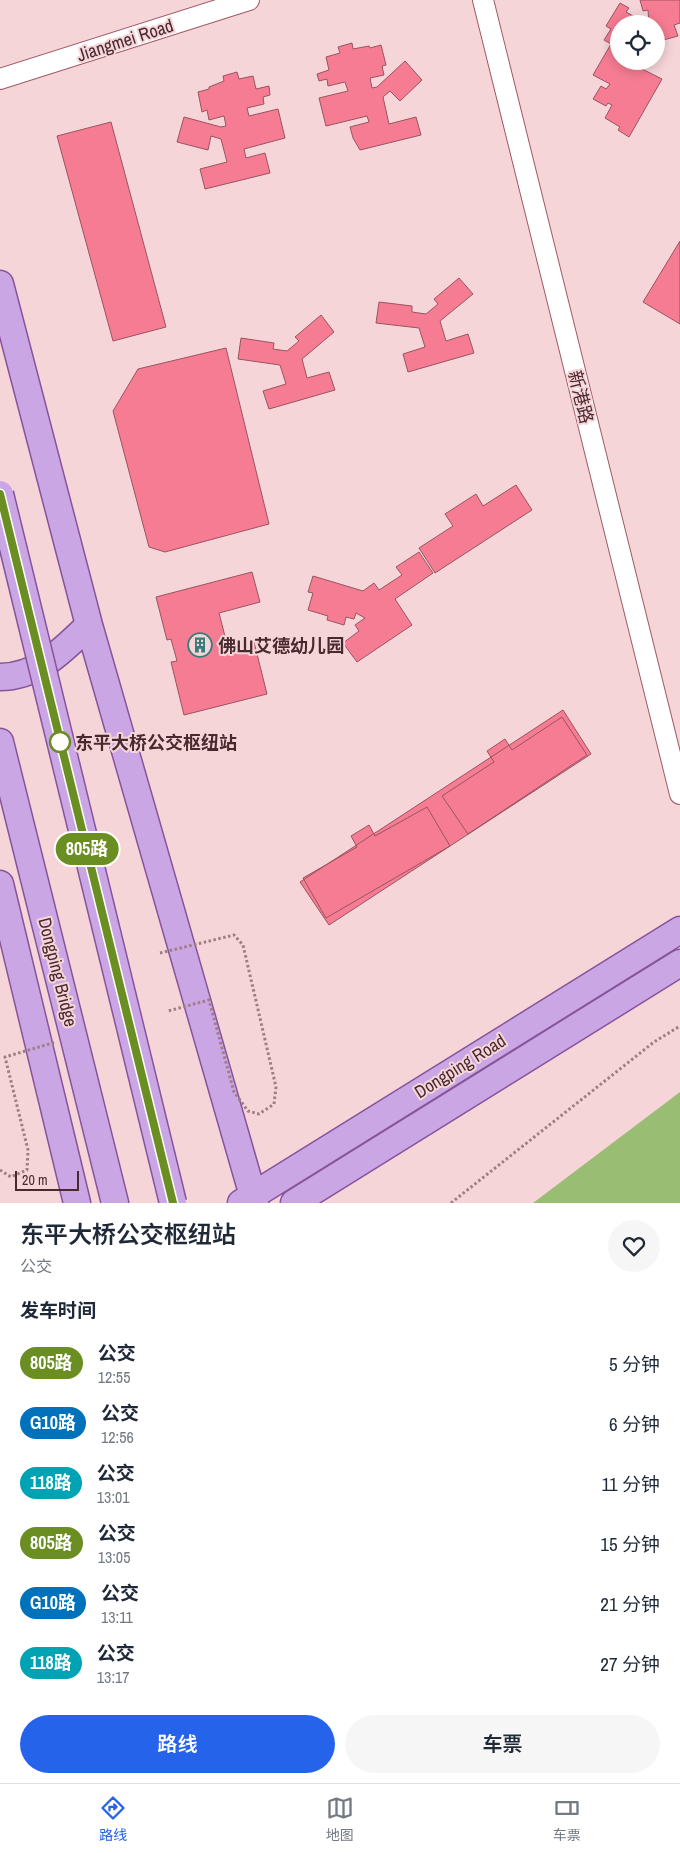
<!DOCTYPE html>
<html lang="zh">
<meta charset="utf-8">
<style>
body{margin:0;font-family:"Archivo Narrow","Noto Sans SC",sans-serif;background:#f6f6f7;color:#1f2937;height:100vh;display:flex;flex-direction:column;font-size:19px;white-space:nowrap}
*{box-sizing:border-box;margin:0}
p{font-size:16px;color:#747a83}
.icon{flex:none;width:28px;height:28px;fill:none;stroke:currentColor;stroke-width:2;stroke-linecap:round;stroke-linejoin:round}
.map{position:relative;height:1203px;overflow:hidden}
.details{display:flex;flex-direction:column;background:#fff;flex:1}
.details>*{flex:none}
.badge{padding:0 10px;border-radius:16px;font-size:18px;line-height:32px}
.buttons{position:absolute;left:610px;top:15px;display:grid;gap:10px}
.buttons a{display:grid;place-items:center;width:55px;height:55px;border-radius:50%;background:#fff;box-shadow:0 2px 12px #0003;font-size:25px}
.scale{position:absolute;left:15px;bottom:12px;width:64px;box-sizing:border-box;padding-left:5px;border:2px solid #48292e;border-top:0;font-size:14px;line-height:18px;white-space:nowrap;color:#48292e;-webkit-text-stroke:4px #f6d5d9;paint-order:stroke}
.map>.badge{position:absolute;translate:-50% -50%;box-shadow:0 0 0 2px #fff}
h2{padding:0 20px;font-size:19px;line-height:45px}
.round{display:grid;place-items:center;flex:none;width:52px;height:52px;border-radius:26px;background:#f6f6f7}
.summary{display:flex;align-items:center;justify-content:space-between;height:85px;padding:0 20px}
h1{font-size:24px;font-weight:600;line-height:38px}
.button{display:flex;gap:10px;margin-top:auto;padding:10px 20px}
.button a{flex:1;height:58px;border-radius:30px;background:#2563eb;color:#fff;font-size:20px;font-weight:600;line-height:58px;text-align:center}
.button a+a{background:#f6f6f7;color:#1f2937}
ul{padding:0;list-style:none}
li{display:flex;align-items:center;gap:15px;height:60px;padding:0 20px}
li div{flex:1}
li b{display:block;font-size:19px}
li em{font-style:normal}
li .badge{min-width:55px;font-weight:700;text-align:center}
.dock{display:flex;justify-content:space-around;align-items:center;height:70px;border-top:1px solid #e0e1e3;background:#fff;font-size:14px;color:#747a83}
.dock a{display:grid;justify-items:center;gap:2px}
.dock .current{color:#2563eb}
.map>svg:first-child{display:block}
</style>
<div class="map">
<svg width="680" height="1203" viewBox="0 0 680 1203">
<rect width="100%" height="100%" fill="#f6d5d9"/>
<!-- green -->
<path fill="#9abd74" d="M680 1092V1203H533Z"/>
<!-- building -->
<path fill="#f67c93" stroke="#995460" d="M640 0H680V23L674 25 678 36 656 42V24H649L648 10 643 11Z
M620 3 629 8 626 12 646 23 619 24V61H626L662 79 629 137 618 130 620 127 605 118 612 105 608 103 606 106 593 99 601 86 606 89 610 84 593 75 611 44 604 40 611 29 606 26Z
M352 43 353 49 369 46 370 48 381 45 386 65 382 66 384 75 370 78 372 88 377 87 405 61 422 80 400 101 390 91 383 97 389 124 416 117 421 135 360 150 353 138 350 127 369 122 367 116 326 126 319 98 348 91 345 82 328 86 327 79 319 81 317 74 329 70 326 57 340 53 338 47Z
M237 72 239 79 253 76 256 89 269 86 270 95 263 97 264 104 247 108 249 116 278 109 285 138 244 149 246 158 265 153 270 173 205 189 200 169 227 162 221 139 211 136 208 150 177 142 184 117 221 127 226 126 224 116 209 120 207 110 202 112 198 92 209 89V87L224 81 223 76Z
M111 122 166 327 113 341 57 136Z
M680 241V324L643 302Z
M459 278 473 294 440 321 446 341 468 334 474 353 408 372 403 354 425 347 419 328 376 323 379 302 412 306V312L426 314 438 304 434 299Z
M321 315 334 332 302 359 307 378 329 372 335 390 269 409 263 391 286 384 280 365 238 359 241 338 274 343 273 349 287 351 299 341 295 337Z
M226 348 269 524 165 552 149 547 113 411 138 369Z
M516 485 532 510 435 573 419 548 453 526 445 514 476 494 483 506Z
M419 552 433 573 395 599 412 625 357 662 343 643 359 631 355 625 365 618 356 613 354 619 346 617 344 625 327 620 328 616 308 610 313 593 308 592 313 576 363 591 374 583 379 590 402 575 396 567Z
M252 572 260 602 219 613 228 648 254 642 267 694 184 715 171 662 177 661 171 639 167 640 156 597Z
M563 710 591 754 329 925 300 882Z
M562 717 587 755 468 834 442 796 494 762 487 751 505 739 512 750Z
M427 807 450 846 326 918 303 878 357 847 351 836 369 825 375 836Z"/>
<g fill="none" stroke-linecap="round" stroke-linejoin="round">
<!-- minor casing -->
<g stroke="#a05a66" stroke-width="22">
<path id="minor" d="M483 0 680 794
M0 79 249 0"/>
</g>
<!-- major casing -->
<g stroke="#86549a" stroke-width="29">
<path id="major" d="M0 284 89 625 255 1203
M0 677C38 677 63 650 89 625
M0 742 115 1203
M0 884 77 1203
M241 1203 680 930
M294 1203 680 963"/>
</g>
<!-- path -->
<path stroke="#9e7e83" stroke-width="3" stroke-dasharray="2.5 2.5" stroke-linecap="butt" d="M451 1203 654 1042 680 1026"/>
<!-- minor -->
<use href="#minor" stroke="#fff" stroke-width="20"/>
<!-- major -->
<use href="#major" stroke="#cba6e5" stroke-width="26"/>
<!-- major-bridge casing -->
<g stroke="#86549a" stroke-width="29" stroke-linecap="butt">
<path id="major-bridge" d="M0 494 173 1203"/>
</g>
<!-- path-bridge -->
<path stroke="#9e7e83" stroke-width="3" stroke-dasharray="2.5 2.5" stroke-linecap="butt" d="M160 953 234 935 243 945 276 1087 274 1104 259 1114 248 1111 234 1092 209 1000 168 1011
M0 1170 11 1177 27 1170 28 1150 5 1057 56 1042"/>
<!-- major-bridge -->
<use href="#major-bridge" stroke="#cba6e5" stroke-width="26"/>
</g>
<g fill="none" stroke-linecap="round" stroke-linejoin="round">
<!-- line casing -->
<g stroke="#fff" stroke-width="11">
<path id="line" d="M0 494 173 1203"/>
</g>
<!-- line -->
<use href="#line" stroke="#6b8e23" stroke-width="8"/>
</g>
<!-- icons -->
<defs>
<g id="building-ring" transform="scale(1.25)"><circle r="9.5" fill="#f6d5d9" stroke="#367e79" stroke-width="1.5"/><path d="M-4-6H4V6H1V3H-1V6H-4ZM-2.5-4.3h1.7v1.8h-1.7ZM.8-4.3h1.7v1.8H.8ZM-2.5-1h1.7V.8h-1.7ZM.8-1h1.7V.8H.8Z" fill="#367e79"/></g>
</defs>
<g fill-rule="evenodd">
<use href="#building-ring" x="200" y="645"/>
</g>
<!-- markers -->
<circle fill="#fff" stroke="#6b8e23" stroke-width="2.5" cx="60" cy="742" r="10"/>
<g text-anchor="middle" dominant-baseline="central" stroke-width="4" stroke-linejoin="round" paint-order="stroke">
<!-- street labels -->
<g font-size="18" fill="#48292e" stroke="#f6d5d9">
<text transform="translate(125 40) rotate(-18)">Jiangmei Road</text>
<text transform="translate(581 397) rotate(76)">新港路</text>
<text transform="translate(58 972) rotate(76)">Dongping Bridge</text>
<text transform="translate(460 1066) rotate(-32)">Dongping Road</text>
</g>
<!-- poi labels -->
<g font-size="18" font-weight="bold" fill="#48292e" stroke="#f6d5d9" text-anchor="start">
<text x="218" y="645">佛山艾德幼儿园</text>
</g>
<!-- stop labels -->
<g font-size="18" font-weight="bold" fill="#48292e" stroke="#f6d5d9" text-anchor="start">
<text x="75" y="742">东平大桥公交枢纽站</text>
</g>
</g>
</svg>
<div class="buttons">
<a><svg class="icon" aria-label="locate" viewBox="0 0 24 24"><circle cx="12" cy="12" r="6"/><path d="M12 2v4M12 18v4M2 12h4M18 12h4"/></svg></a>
</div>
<div class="scale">20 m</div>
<b class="badge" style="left:87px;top:849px;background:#6b8e23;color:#fff">805路</b>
</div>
<section class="details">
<div class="summary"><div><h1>东平大桥公交枢纽站</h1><p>公交</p></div><a class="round"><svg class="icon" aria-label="heart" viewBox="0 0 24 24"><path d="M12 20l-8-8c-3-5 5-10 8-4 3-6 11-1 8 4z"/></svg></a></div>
<h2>发车时间</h2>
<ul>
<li><span class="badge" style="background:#6b8e23;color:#fff">805路</span><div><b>公交</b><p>12:55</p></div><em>5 分钟</em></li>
<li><span class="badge" style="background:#0072bc;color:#fff">G10路</span><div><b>公交</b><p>12:56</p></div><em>6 分钟</em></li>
<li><span class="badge" style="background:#00a3b4;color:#fff">118路</span><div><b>公交</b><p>13:01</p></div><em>11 分钟</em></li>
<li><span class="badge" style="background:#6b8e23;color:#fff">805路</span><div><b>公交</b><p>13:05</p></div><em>15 分钟</em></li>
<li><span class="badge" style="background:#0072bc;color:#fff">G10路</span><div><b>公交</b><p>13:11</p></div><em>21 分钟</em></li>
<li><span class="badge" style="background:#00a3b4;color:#fff">118路</span><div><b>公交</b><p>13:17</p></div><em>27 分钟</em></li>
</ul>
<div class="button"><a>路线</a><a>车票</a></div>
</section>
<nav class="dock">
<a class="current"><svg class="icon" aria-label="directions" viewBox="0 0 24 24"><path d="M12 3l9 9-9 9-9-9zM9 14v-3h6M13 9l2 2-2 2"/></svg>路线</a>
<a><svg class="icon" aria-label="map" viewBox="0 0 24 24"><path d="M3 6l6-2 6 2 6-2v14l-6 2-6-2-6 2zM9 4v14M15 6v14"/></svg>地图</a>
<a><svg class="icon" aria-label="tickets" viewBox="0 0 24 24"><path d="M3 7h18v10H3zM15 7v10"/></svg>车票</a>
</nav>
